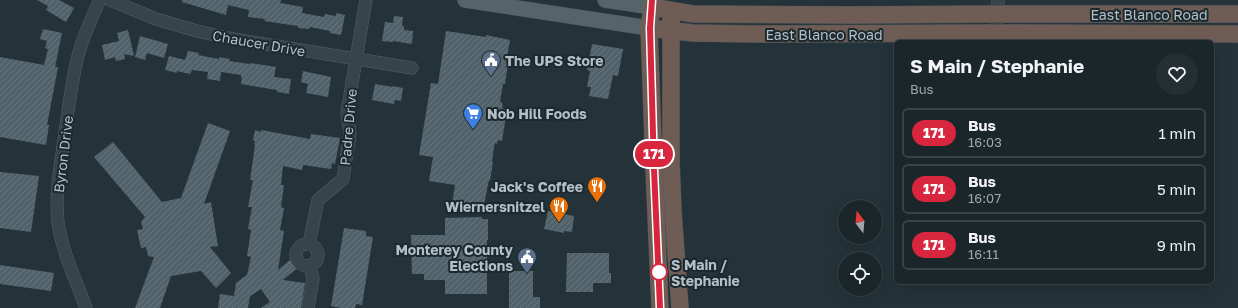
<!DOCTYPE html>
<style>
body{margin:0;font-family:"Golos Text",sans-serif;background:#242e33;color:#f1f3f6;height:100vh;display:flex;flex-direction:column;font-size:15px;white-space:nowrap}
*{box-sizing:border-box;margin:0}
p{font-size:13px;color:#a0a5a9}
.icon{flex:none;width:22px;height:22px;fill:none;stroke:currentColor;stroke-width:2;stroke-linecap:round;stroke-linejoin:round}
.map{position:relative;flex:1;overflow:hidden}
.details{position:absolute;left:894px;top:40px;width:320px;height:244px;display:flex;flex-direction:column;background:#1b262b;border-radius:6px;box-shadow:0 4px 16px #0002,0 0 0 1px #394347}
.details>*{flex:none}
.badge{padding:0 8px;border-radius:13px;font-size:14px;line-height:26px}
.needle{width:26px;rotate:344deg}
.buttons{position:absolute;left:838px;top:200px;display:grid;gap:8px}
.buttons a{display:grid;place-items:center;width:44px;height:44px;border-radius:50%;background:#1b262b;box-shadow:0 4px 16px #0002,0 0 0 1px #394347;font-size:20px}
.map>.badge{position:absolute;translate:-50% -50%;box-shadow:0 0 0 2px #fff}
.round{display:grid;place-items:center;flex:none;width:42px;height:42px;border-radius:21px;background:#242e33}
.overview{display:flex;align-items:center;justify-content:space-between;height:68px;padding:0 16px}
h1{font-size:19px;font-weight:700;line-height:30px}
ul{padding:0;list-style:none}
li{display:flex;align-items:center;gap:12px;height:50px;margin:0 8px 6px;padding:0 8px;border:2px solid #394347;border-radius:6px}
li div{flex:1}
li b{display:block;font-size:15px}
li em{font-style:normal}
li .badge{min-width:44px;font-weight:700;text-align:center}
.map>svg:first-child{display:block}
</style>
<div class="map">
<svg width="1238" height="308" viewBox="0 0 1238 308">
<defs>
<pattern id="building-hatch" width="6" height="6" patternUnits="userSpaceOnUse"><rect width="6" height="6" fill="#51626a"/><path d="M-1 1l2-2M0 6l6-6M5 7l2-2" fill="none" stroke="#68777e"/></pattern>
</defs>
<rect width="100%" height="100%" fill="#243339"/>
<!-- building -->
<path fill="url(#building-hatch)" d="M37 0H59L74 8 66 22 46 10 48 6Z
M182 0H281L280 3 303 7 302 13 324 17 325 14 336 16V13L345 15 341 35 330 33V31L310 27 309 29 298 28V26L264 21 265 19 248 17 249 10 228 5 226 15 182 2Z
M394 16 403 17 402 26H404V30L413 31 412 44 393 41V42L382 41 385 22 393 23Z
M43 29 62 33 55 67H58L47 125H49L46 145 0 137V57L44 65 48 49 45 48 47 41 40 39Z
M128 30 134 56 124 54 125 59 116 61 115 57 105 60 102 45 119 41 117 33Z
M446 31 486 37V35L510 40 507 57H509L505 84H503L500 102H502L503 109 507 110 502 141 498 140 497 144 495 143 494 147 492 162H493L490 181 489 180 488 184 483 211 452 204 455 185 429 181 433 157 419 155 431 83 438 84Z
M140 36 168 44 164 58 147 53 145 60 135 57Z
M592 44 623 49 618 76 613 75 608 99 589 96 591 87H587L590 71 587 70Z
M188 51 199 53 198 55 219 59V57L230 59 229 61 250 64V63L276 67 274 77 291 79 289 94 277 92V90L241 84 242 78H241V75L221 72 220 81 207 79 208 72 192 70 190 74 177 71V73L165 70 169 56 185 60Z
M303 71 331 77 328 97 306 93 308 84 301 82Z
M375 84 393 87V86L403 88 401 101 395 100 394 104 372 100Z
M208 123 230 131 204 204 211 202 218 246 210 247 231 273 216 288 201 271 171 276 160 308H135L154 257 148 256 146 247 141 248 137 230 143 229 141 222 145 217 94 157 113 142 162 202 181 198Z
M255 130 261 132V130L310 139 311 134 340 138 335 164 332 163 331 169 303 165 302 170 283 166 281 185H284L281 207 284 208 280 230 284 231 278 270 290 260 296 269 283 280 305 283 301 308H261L270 302 261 289 250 296 248 308H218L220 294 234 296 236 283 247 275 251 257 247 256 251 230 248 229 252 207H248L253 180H250L255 145 254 144 255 141 253 140Z
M0 172 39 176 31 232 0 228Z
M548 211 574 216 572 232 564 231V233L544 229Z
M482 217V219H488V240H487V294H445V280H424V274H412L411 235H445V218Z
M344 228 366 231V236L373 237 362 305 356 304 355 308H341L331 306Z
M567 253H609V273H611V283H593V292H566Z
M0 265 54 273 51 291 0 284Z
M509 271H533V297H540V308H509Z"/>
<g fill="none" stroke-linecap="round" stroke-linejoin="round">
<!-- minor casing -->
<g stroke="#556267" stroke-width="13">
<path id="minor" d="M110 0 156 19 197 31 228 38 412 68
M997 33 998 0
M296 255a11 11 0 1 1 22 0a11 11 0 1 1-22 0Z
M309 244 318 200 343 179 350 133 347 113 366 0
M86 308C76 280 62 252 58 222 55 194 60 167 64 140 68 112 71 84 78 56 83 37 91 19 100 0
M308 308 313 279 310 265"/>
</g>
<!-- major casing -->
<g stroke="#435055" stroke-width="16">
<path id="major" d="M465 0 649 28
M605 0 652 7V0"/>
</g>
<!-- highway casing -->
<g stroke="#424f54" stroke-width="18">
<path id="highway" d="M671 18V162L673 211 680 308
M649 28 693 33 757 34 997 33 1238 34
M660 308 654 169 649 28 652 7 693 14 849 15 997 14H1238"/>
</g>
<!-- minor -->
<use href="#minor" stroke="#374449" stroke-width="12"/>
<!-- major -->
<use href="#major" stroke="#556469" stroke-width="15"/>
<!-- highway -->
<use href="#highway" stroke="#6f5d55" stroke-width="17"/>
</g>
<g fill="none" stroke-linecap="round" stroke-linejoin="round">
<!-- line casing -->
<g stroke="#fff" stroke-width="9">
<path id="line" d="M652 0 650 28 654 169 660 308"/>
</g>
<!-- line -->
<use href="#line" stroke="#d7263d" stroke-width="6"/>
</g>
<!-- icons -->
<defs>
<g id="civic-pin" transform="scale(1)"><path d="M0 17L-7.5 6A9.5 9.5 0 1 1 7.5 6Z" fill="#5c6f8a" stroke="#1c292e"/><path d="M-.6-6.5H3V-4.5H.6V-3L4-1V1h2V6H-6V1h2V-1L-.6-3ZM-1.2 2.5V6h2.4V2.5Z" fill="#fff"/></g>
<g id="supermarket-pin" transform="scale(1)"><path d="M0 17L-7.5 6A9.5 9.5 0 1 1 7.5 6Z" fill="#3f7fe0" stroke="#1c292e"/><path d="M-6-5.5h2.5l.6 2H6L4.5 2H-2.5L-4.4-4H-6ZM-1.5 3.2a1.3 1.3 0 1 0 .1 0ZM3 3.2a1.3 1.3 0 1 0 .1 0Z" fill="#fff"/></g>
<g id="restaurant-pin" transform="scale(1)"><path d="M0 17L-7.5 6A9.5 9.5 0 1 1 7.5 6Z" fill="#e8710a" stroke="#1c292e"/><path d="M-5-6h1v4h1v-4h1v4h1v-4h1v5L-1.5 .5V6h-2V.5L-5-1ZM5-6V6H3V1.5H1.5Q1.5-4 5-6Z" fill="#fff"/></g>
</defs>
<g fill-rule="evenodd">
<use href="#civic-pin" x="491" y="60"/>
<use href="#supermarket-pin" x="473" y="113"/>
<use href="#restaurant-pin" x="597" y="186"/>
<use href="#restaurant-pin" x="559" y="206"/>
<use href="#civic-pin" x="527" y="257"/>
</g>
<!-- markers -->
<circle fill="#fff" stroke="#d7263d" stroke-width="2" cx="659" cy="272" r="8"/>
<g text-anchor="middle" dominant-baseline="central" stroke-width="4" stroke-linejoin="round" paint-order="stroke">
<!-- street labels -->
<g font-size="14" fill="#b2bfc5" stroke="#1c292e">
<text x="1149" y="14">East Blanco Road</text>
<text x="824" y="34">East Blanco Road</text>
<text transform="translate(259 43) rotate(10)">Chaucer Drive</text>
<text transform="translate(348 127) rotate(-85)">Padre Drive</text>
<text transform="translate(63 154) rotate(-83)">Byron Drive</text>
</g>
<!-- poi labels -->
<g font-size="14" font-weight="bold" fill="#b2bfc5" stroke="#1c292e" text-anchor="end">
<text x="505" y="60" text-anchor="start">The UPS Store</text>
<text x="487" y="113" text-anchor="start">Nob Hill Foods</text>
<text x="583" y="186">Jack's Coffee</text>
<text x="545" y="206">Wiernersnitzel</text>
<text x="513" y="249">Monterey County<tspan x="513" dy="16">Elections</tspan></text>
</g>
<!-- stop labels -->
<g font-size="14" font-weight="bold" fill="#b2bfc5" stroke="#1c292e" text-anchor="start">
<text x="671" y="264">S Main /<tspan x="671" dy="16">Stephanie</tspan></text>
</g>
</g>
</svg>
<div class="buttons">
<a><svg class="needle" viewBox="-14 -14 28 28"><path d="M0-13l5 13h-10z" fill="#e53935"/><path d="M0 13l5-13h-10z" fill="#a0a5a9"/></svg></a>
<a><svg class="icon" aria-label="locate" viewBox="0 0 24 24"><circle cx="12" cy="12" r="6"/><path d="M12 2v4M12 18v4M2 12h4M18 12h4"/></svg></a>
</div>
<b class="badge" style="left:654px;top:154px;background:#d7263d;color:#fff">171</b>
<section class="details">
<div class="overview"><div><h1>S Main / Stephanie</h1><p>Bus</p></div><a class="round"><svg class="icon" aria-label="heart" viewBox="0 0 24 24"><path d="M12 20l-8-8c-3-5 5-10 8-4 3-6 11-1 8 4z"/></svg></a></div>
<ul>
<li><span class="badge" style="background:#d7263d;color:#fff">171</span><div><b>Bus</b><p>16:03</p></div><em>1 min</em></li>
<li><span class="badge" style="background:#d7263d;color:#fff">171</span><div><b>Bus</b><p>16:07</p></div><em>5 min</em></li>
<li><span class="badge" style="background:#d7263d;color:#fff">171</span><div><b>Bus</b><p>16:11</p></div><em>9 min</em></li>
</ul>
</section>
</div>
